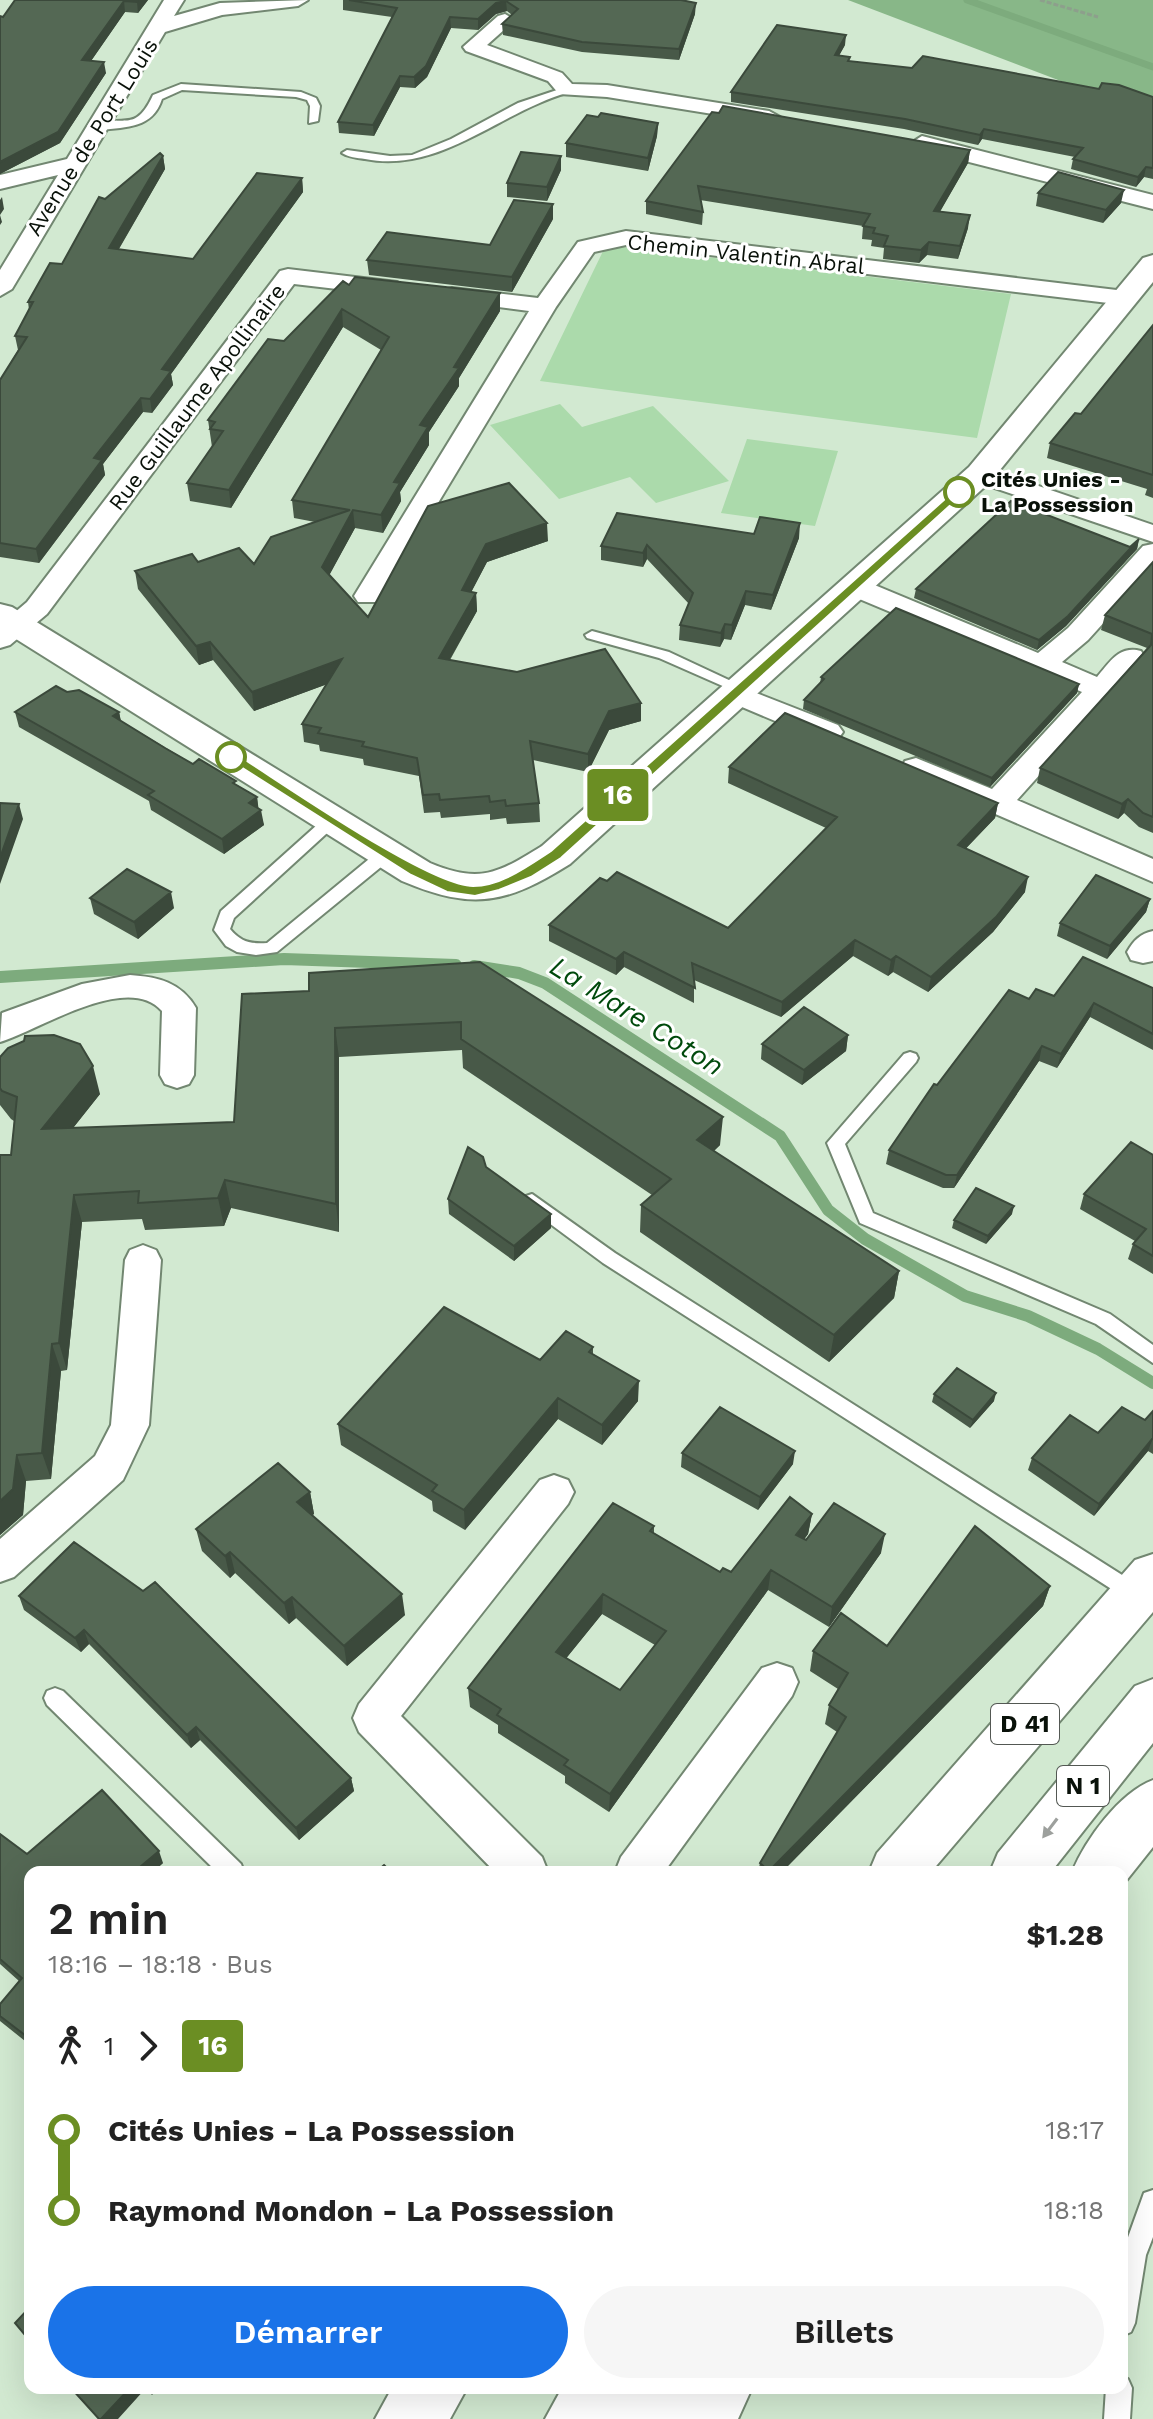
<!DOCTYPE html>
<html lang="fr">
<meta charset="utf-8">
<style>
body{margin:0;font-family:"Work Sans",sans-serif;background:#f6f6f6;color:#222;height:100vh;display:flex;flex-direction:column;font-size:30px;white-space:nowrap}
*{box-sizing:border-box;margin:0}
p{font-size:26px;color:#767676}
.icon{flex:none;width:44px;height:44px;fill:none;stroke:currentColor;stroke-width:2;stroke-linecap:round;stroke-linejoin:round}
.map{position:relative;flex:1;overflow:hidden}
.side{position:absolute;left:24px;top:1866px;width:1104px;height:528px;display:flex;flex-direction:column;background:#fff;border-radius:16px;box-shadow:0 8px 32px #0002}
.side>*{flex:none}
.badge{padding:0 16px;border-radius:6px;font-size:28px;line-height:52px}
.map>.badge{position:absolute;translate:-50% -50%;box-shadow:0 0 0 4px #fff}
.legs{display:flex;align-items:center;gap:12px;height:88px;padding:0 24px;font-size:26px}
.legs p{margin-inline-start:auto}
.overview{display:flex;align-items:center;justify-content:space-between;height:136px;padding:0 24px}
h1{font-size:44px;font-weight:600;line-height:60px}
.action{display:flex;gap:16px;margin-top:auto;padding:16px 24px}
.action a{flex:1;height:92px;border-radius:48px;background:#1a73e8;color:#fff;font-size:32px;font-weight:600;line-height:92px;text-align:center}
.action a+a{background:#f6f6f6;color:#222}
ul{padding:0 24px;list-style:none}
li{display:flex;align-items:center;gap:28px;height:80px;font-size:30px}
li i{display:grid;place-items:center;width:12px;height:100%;margin:0 10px;background:currentColor}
li i::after{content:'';width:20px;height:20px;margin:-10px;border:6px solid;border-radius:50%;background:#fff}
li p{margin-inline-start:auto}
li:first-child i{background:linear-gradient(#0000 50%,currentColor 0)}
li:last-child i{background:linear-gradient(currentColor 50%,#0000 0)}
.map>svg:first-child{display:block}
</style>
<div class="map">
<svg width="1153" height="2419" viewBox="0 0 1153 2419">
<rect width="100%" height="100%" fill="#d2e9d1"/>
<!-- green -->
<path fill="#abdaab" d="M606 245 1011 294 977 438 540 381Z
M560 404 582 427 653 406 729 481 656 503 630 477 559 499 490 425Z
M747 439 838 451 815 526 721 513Z"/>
<!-- forest -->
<path fill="#88b788" d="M848 0H1153V116Z"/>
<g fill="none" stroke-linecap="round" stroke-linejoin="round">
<!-- stream-far1 -->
<path stroke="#7dab7d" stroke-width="7" d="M967 0 1153 67"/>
<!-- stream -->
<path stroke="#7dab7d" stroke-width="12" d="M474 966 519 973 545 983 780 1136 828 1210 865 1239 965 1296 1028 1316 1098 1349 1153 1383
M0 977 284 959 456 965"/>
<!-- service casing -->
<g stroke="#728771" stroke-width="4">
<path id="service" d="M181 84 301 92 316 98 320 106 318 121 309 123 310 106 307 100 296 97 182 90 162 99C153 128 127 127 101 130L96 127C123 111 134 136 153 95Z
M566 87 571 90 570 92C500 111 441 174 365 159 357 158 348 157 342 153L347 150 390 156 412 155 451 139 518 103Z
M592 631 669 652 746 688 744 691H734L659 658 587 638 585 635Z
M332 815 340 820 337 824 234 918 230 929C241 942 250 944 267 943L380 850H392L394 854 392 858 277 952 256 955 237 952 226 946 214 930 221 911 327 816Z
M910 1052 916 1054 918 1058 916 1062 845 1144 873 1213 1110 1314 1153 1345V1363L1096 1324 860 1223 827 1143 904 1054Z
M532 1194 615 1253 1141 1587 1144 1593 1141 1599 1134 1602 1127 1599 603 1263 526 1206 523 1201 526 1196Z
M55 1688 63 1691 241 1864 244 1872H217L47 1705 44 1698 47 1691Z
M1153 2190V2237L1146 2255 1135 2323 1131 2332 1122 2336V2254L1144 2193Z
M1122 2376 1128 2379 1132 2388 1130 2419H1104L1106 2388H1122Z"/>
</g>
<!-- minor casing -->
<g stroke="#728771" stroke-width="4">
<path id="minor" d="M164 0H184L174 16 220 3 308 0 298 6 222 15 165 32 12 289 0 296V270L58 175 0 189V175L67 159Z
M505 14 515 20 487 45 562 73 572 84 607 85 769 111 780 117 769 123 607 97 559 94 548 81 466 51 463 47 498 16Z
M922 136 1153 195V209L914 148 911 143Z
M626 231 1125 291 1137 298 1125 305 626 245 594 252 556 307 382 596 378 602H358L354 596 529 311 444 300 440 295 444 290 452 288 538 298 578 242Z
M288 269 397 282 409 289 397 296 294 284 47 614 10 645 0 648V625L27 602 280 271Z
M980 466 1153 525V542L971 480 967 474Z
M1153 544V568L1088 640 1062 662 1097 677C1110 662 1119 645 1141 651L1145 657 1017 800 1153 859V882L905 775 901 768 905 761 916 758 992 789 1082 692 845 593 841 587 845 581H865L1038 653 1068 628 1143 546Z
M733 684 838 725 843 732 838 739H818L723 699 718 693 723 687Z
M1153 931V961L1143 963 1131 960 1127 952C1134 940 1140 934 1153 931Z
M130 975C158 977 181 982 196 1008L194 1075 189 1084 177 1088 165 1084 160 1075 162 1011C127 971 38 1031 0 1042L2 1013 82 984Z
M143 1245 156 1250 161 1260 149 1425 123 1480 14 1577 0 1582V1539L95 1456 111 1425 125 1260 130 1250Z
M554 1475 568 1480 574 1492 568 1504 401 1716 542 1857 548 1872H495L359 1732 353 1718 359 1704 540 1480Z
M777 1663 792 1668 798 1682 792 1696 664 1872H615L621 1857 762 1668Z"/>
</g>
<!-- tertiary casing -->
<g stroke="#728771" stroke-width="4">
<path id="tertiary" d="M1153 255V282L991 481 570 864C506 904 473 911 402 881L0 629V604L12 607 430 863C481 884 498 873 542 846L969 467 1143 258Z"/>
</g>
<!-- primary casing -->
<g stroke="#728771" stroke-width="4">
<path id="primary" d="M1153 1554V1612L931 1872H869L877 1853 1135 1560Z
M1153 1679V1743L1051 1872H990L998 1853 1135 1686Z
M1153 1780V1847L1122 1886V1872H1072C1086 1839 1119 1793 1153 1780Z
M392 2388H467L450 2419H375Z
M562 2388H752L738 2419H545Z"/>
</g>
<!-- path -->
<path stroke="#8d9f8c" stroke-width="3" stroke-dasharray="5 2" stroke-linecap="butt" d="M1040 0 1098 17"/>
<!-- service -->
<use href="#service" fill="#fff" fill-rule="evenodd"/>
<!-- minor -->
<use href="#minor" fill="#fff" fill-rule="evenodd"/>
<!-- tertiary -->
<use href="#tertiary" fill="#fff" fill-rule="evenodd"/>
<!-- primary -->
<use href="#primary" fill="#fff" fill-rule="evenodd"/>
</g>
<!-- wall -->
<path fill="#485948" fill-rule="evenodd" d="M15 0H148L138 13 125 12 91 61 106 73 60 143 0 174V16L3 17Z
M343 0H681L695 14 679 60 582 52 503 35 502 24 512 15 507 11 496 14 478 30 451 28 427 77 415 88 400 87 374 136 339 133 338 122 392 17 343 10Z
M845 45 839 55 849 61 1099 89 1153 97V179L1144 177 1136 187 1071 169 1073 159 1075 157 982 139 978 145 904 129 731 102V92Z
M712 112 970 150 968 163 940 211 968 228 958 259 927 255 919 263 883 259 884 248 871 246 872 240 862 239 863 226 700 200 703 212 702 225 646 214V201Z
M598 117 658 123 657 136 648 171 566 157V143Z
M163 156 165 169 119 249 193 259 302 178 303 192 171 374 173 385 152 413 143 412 103 464 105 475 39 563 0 557V380L18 350 15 336 29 310 28 302 62 264 105 199Z
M561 156V170L547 201 507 197V183Z
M1038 193 1121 203 1103 223 1036 206Z
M553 219 512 292 369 275 367 260 490 245Z
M349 285 500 311 459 378V386L429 432V445L400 492 401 501 383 533 355 528 329 575 368 617 428 506 548 541 487 562 471 592 476 593 477 611 450 660 641 721 609 730 588 772 533 760 539 803 540 822 507 824 506 818 490 820V814L441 818 440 812 424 813 419 776 364 765 363 759 320 751 319 745 304 742 302 724 327 684 254 711 213 660 199 665 138 589 135 571 198 562 254 564 315 522 294 518 292 500 381 350 343 327 231 508 190 501 187 483 212 447 208 420 284 341Z
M1153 325V498L1145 495 1147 489 1047 458 1050 443 1081 414Z
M754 534 799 538 771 610 745 605 731 640 724 639 720 647 679 640 680 625 689 604 647 559 643 567 601 560V546Z
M1139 539 1137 549 1066 626 1037 650 914 598 916 589 1130 547Z
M1153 562V833L1139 827 1124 813 1118 819 1037 783 1040 768 1147 648 1101 630 1105 615Z
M821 677 1079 684 1077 693 990 787 803 709 804 700 820 684Z
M67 692 119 712 121 721 193 764 237 785 257 797 258 808 264 825 224 854 151 810 149 801 19 727 15 712Z
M729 767 998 803 995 818 966 848 1025 892 993 932 928 992 893 972 888 976 853 956 781 1017 694 980V1003L624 967 616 975 549 941V925L728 928 826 828 728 783Z
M90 898 174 908 138 939 94 914Z
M1150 899 1146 912 1107 959 1057 936 1060 923Z
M480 962 720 1145 714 1151 899 1271 894 1298 829 1362 640 1232 641 1205 652 1195 463 1068 462 1050 339 1057V1232L231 1208 224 1226 145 1230 142 1219 82 1222 67 1370 61 1371 51 1479 26 1481 23 1515 0 1535V1155H11L14 1121 11 1119 0 1105V1057L100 1094 73 1128 234 1122 309 991Z
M1153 988V1050L1090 1017 1057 1068 1039 1061 954 1188H943L886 1164 889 1150 937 1085 1029 999Z
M848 1035 846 1051 802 1085 761 1059 762 1044Z
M1153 1155V1274L1128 1259 1133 1244 1135 1241 1080 1209 1084 1194Z
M486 1167 551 1214V1228L514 1261 449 1214 448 1199Z
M1012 1214 986 1244 952 1228 954 1220Z
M593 1347V1354L638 1401 602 1445 558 1419 465 1530 433 1511 432 1501 341 1445 338 1424 540 1360Z
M934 1394 994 1401 970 1428 932 1402Z
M1153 1411V1454L1148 1451 1094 1516 1028 1470 1032 1458 1098 1433 1145 1420Z
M682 1453 793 1464 758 1510 681 1467Z
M310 1492 314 1514 312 1515 405 1615 347 1666 296 1618 289 1624 235 1573 230 1578 202 1551 196 1529Z
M812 1514 808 1534 804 1539 881 1553 829 1627 768 1590 609 1812 565 1783V1776L498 1733V1725L470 1707 468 1688 654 1526V1533L720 1572H731ZM602 1614 655 1645 620 1690 566 1658Z
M74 1542 351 1778 354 1791 299 1840 200 1740 191 1748 89 1644 81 1652 24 1610 19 1596Z
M1050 1586 1043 1606 782 1872H758L760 1863 837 1732 825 1724 829 1705 838 1689 810 1671 813 1651 887 1646Z
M0 1834 27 1854 163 1863 153 1872H30V2045L0 2021V2004L19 1981 0 1964Z"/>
<!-- shaded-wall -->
<path fill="#3b493b" d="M138 0H148L138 13 137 2Z
M124 1 125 12 84 71 82 60Z
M506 1 507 11 496 14 478 30V19L496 3Z
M696 3 695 14 679 60V49Z
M450 17 451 28 427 77 415 88 414 77Z
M846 35 845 45 834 65 835 55Z
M104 62 106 73 60 143 0 174V162Z
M400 76V87L374 136 373 125Z
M658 123 657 136 648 171V158Z
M984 129 982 139 978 145 980 135Z
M970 150 968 163 933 224 934 211Z
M163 156 165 169 111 262 109 248Z
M561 156V170L547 201V187Z
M1146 167 1144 177 1136 187 1138 177Z
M302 178 303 192 171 374 173 385 152 413 150 399 162 369Z
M1124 190 1121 203 1103 223 1106 210Z
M2 197 4 209 0 215 2 222 0 225V200Z
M553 204V219L512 292V277Z
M970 215 968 228 958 259 960 246Z
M929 242 927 255 919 263 921 250Z
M500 293V311L459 378V386L429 432V445L400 492 401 501 383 533 381 515 394 482 420 425 454 367Z
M342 309 343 327 231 508 229 490Z
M141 398 143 412 103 464 105 475 39 563 36 549 94 458Z
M353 510 355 528 324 585 322 567Z
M547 523 548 541 487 562 463 608 462 590 486 544Z
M800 523 799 538 771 610 773 595Z
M1139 539 1137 549 1066 626 1037 650 1039 640Z
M647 545V559L643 567V553Z
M746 591 745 605 731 640 732 625Z
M476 593 477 611 440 676 439 658Z
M725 624 724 639 720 647 721 633Z
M210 642 213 660 199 665 196 646Z
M342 659 344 678 254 711 252 692Z
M1079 684 1077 693 990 787 992 778Z
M641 703V721L609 730 588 772V754L609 711Z
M119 712 122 728 113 716Z
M257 797 259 812 261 810 264 825 224 854 222 839 249 803Z
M1128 799 1124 813 1118 819 1122 804Z
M998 803 995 818 955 860 958 845Z
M19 804 23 819 0 884V858Z
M1028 877 1025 892 993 932 928 992 931 977Z
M171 892 174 908 138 939 134 922Z
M1150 899 1146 912 1107 959 1110 946Z
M855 940 853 956 781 1017 782 1002Z
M624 952V967L616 975V959Z
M896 956 893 972 888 976 891 960Z
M1094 1003 1090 1017 1057 1068 1061 1054Z
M335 1028 339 1057V1232L336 1204Z
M848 1035 846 1051 802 1085 804 1070Z
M1042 1046 1039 1061 954 1188 957 1175Z
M93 1066 100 1094 50 1157 42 1129Z
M723 1117 720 1145 695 1168 697 1140Z
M225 1180 231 1208 224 1226 218 1198Z
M74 1195 82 1222 67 1370 59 1343Z
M1014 1206 1012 1214 986 1244 988 1236Z
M551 1214V1228L514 1261V1246Z
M899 1271 894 1298 829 1362 834 1335Z
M52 1344 61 1371 51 1479 42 1453Z
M639 1381 638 1401 602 1445V1425Z
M996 1393 994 1401 970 1428 973 1420Z
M558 1398V1419L465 1530 464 1510Z
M1153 1438 1148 1451 1094 1516 1099 1504Z
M795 1451 793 1464 758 1510 760 1497Z
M17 1455 26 1481 23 1515 0 1535V1501Z
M310 1492 314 1514 301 1523 297 1502Z
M812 1514 808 1534 793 1555 796 1535Z
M885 1534 881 1553 829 1627 832 1607Z
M230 1552 235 1573 230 1578 225 1556Z
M771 1570 768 1590 609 1812 610 1794Z
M1050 1586 1043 1606 782 1872H769Z
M402 1594 405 1615 347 1666 344 1646Z
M603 1594 602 1614 556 1671V1652Z
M292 1597 296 1618 289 1624 284 1603Z
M84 1630 89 1644 81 1652 75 1638Z
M196 1727 200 1740 191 1748 187 1735Z
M351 1778 354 1791 299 1840 296 1828Z
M159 1851 163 1863 153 1872H134Z
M130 2388H146L118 2419H101Z
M146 2388H158L152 2395Z"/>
<!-- building -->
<path fill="#546854" stroke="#3b493b" stroke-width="2" fill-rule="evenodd" d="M15 0H138L137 2 124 1 82 60 104 62 58 132 0 162V16L3 17Z
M349 0H681L696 3 679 49 582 42 502 24 518 9 506 1 496 3 478 19 450 17 426 66 414 77 400 76 373 125 338 122 397 8Z
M777 25 846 35 835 55 850 57 848 61 912 68 923 56 1099 89 1102 83 1119 85 1153 97V168L1146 167 1138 177 1073 159 1083 148 984 129 980 135 905 119 731 92Z
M723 106 970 150 934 211 970 215 960 246 929 242 921 250 884 246 888 236 873 233 875 228 863 226 870 214 698 186 703 212 646 201 712 112 719 113Z
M601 113 658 123 648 158 566 143 587 115 598 117Z
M521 152 561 156 547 187 507 183Z
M160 153 163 156 109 248 193 259 257 173 302 178 162 369 171 371 150 399 141 398 94 458 102 460 36 549 0 543V380L27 337 15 336 33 302H28L50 263 62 264 99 197 105 199Z
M1058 172 1124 190 1106 210 1038 193Z
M514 200 553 204 512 277 367 260 387 232 490 245Z
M355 277 500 293 454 367 459 368 420 425 428 427 394 482 400 483 381 515 353 510 322 567 368 617 428 506 509 483 547 523 486 544 462 590 476 593 439 658 517 672 605 649 641 703 609 711 588 754 530 741 539 803 506 806 505 800 490 802 489 796 440 800 439 794 423 795 417 758 362 746 364 742 318 733 321 728 302 724 342 659 252 692 210 642 196 646 135 571 192 554 198 562 239 548 254 564 271 537 350 510 292 500 389 337 342 309 229 490 187 483 223 431 210 429 215 422 208 420 268 339 284 341 343 281 349 285Z
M1153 325V475L1050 443 1075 413 1081 414Z
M1011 501 1130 547 1139 539 1068 616 1039 640 916 589Z
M617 513 754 534 760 517 800 523 773 595 746 591 732 625 725 624 721 633 680 625 693 593 647 545 643 553 601 546Z
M1153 562V817L1143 813 1128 799 1122 804 1040 768 1151 645 1152 634 1105 615Z
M896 608 1079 684 992 778 804 700 824 679 821 677Z
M56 686 67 692 79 690 119 712 113 716 165 748 193 764 199 759 236 781 233 783 257 797 249 803 261 810 222 839 148 795 154 791 15 712Z
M785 713 998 803 958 845 1028 877 996 917 931 977 896 956 891 960 855 940 782 1002 692 963 695 988 624 952 616 959 549 925 600 878 607 881 617 872 728 928 837 817 729 767Z
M0 803 19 804 0 858Z
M127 869 171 892 134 922 90 898Z
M1096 875 1150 899 1110 946 1060 923Z
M1083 957 1153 988V1034L1094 1003 1061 1054 1042 1046 957 1175H946L889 1150 934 1084 937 1085 1009 990 1029 999 1036 989 1054 996Z
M480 962 723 1117 697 1140 899 1271 834 1335 641 1205 671 1179 461 1039V1022L335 1028 336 1204 225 1180 218 1198 138 1203 139 1191 74 1195 59 1343 52 1344 42 1453 17 1455 13 1489 0 1501V1155H11L17 1097 2 1091 0 1088V1057L8 1048 24 1041 25 1036 54 1035 80 1044 93 1066 42 1129 234 1122 242 994 309 991V973Z
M804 1007 848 1035 804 1070 762 1044Z
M1131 1142 1153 1155V1256L1133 1244 1146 1229 1084 1194Z
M468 1147 483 1157 486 1167 551 1214 514 1246 448 1199Z
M976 1188 1014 1206 988 1236 954 1220Z
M444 1307 540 1360 566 1331 593 1347 589 1352 639 1381 602 1425 558 1398 464 1510 432 1491 437 1485 338 1424Z
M957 1368 996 1393 973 1420 934 1394Z
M720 1407 795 1451 760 1497 682 1453Z
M1122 1407 1145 1420 1153 1411V1438L1099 1504 1032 1458 1070 1415 1098 1433Z
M278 1463 310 1492 297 1502 402 1594 344 1646 292 1597 284 1603 230 1552 225 1556 196 1529Z
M790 1497 812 1514 796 1535 806 1540 834 1503 885 1534 832 1607 771 1570 610 1794 564 1765 568 1760 497 1715 501 1709 468 1688 613 1503 654 1526 650 1531 720 1572 723 1568 731 1572ZM603 1594 666 1631 620 1690 556 1652Z
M975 1526 1050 1586 769 1871 760 1863 846 1717 829 1705 848 1673 813 1651 841 1613 887 1646Z
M74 1542 143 1591 155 1582 351 1778 296 1828 196 1727 187 1735 84 1630 75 1638 19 1596Z
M102 1790 159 1851 134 1872H30V2039L0 2016V2004L22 1978 0 1959V1834L27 1854Z
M384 1865 391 1872H376Z
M30 2307V2341L15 2323Z
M71 2388H130L101 2419H99Z"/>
<!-- one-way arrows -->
<defs><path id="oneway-solid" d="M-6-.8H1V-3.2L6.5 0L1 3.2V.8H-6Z" transform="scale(2)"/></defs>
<use fill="#9da09d" href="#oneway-solid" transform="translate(1050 1828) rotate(127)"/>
<!-- line-1 -->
<path fill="#6b8e23" stroke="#fff" stroke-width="2" d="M955 490 965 492 561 858 531 877 499 890 475 896 447 892 411 875 225 757 236 754C281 782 429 886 473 886 501 886 528 866 551 851Z"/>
<!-- markers -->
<g fill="#fff" stroke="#6b8e23" stroke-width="4">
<circle cx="959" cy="492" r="14"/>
<circle cx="231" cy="757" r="14"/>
</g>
<g text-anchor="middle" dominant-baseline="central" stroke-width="6" stroke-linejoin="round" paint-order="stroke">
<!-- far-street labels -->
<g font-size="22" fill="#091109" stroke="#fff">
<text transform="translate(92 137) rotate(-58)">Avenue de Port Louis</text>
<text transform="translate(746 254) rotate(6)">Chemin Valentin Abral</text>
<text transform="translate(197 397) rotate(-53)">Rue Guillaume Apollinaire</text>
</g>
<!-- far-stop labels -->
<g font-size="22" font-weight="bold" fill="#091109" stroke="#fff" text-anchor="start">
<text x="981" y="479">Cités Unies -<tspan x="981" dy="25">La Possession</tspan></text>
</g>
<!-- shield labels -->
<g fill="#fff" stroke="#535853" stroke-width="2">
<rect x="991" y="1704" width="68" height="40" rx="6"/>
<rect x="1057" y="1766" width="52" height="40" rx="6"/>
</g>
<g font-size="24" font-weight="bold" fill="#091109">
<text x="1025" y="1724">D 41</text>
<text x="1083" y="1786">N 1</text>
</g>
<!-- water labels -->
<g font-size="28" font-style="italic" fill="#004a0c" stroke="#fff">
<text transform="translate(637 1016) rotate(32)">La Mare Coton</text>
</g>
</g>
</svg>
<b class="badge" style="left:618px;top:795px;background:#6b8e23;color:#fff">16</b>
<section class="side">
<div class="overview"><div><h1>2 min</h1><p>18:16 – 18:18 · Bus</p></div><b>$1.28</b></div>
<div class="legs"><svg class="icon" aria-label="walk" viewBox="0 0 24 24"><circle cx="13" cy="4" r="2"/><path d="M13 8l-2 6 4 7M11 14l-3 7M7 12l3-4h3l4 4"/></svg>1<svg class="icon" aria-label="forward" viewBox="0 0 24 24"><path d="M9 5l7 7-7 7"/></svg><b class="badge" style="background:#6b8e23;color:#fff">16</b></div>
<ul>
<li><i style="color:#6b8e23"></i><b>Cités Unies - La Possession</b><p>18:17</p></li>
<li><i style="color:#6b8e23"></i><b>Raymond Mondon - La Possession</b><p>18:18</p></li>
</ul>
<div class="action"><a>Démarrer</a><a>Billets</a></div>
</section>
</div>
